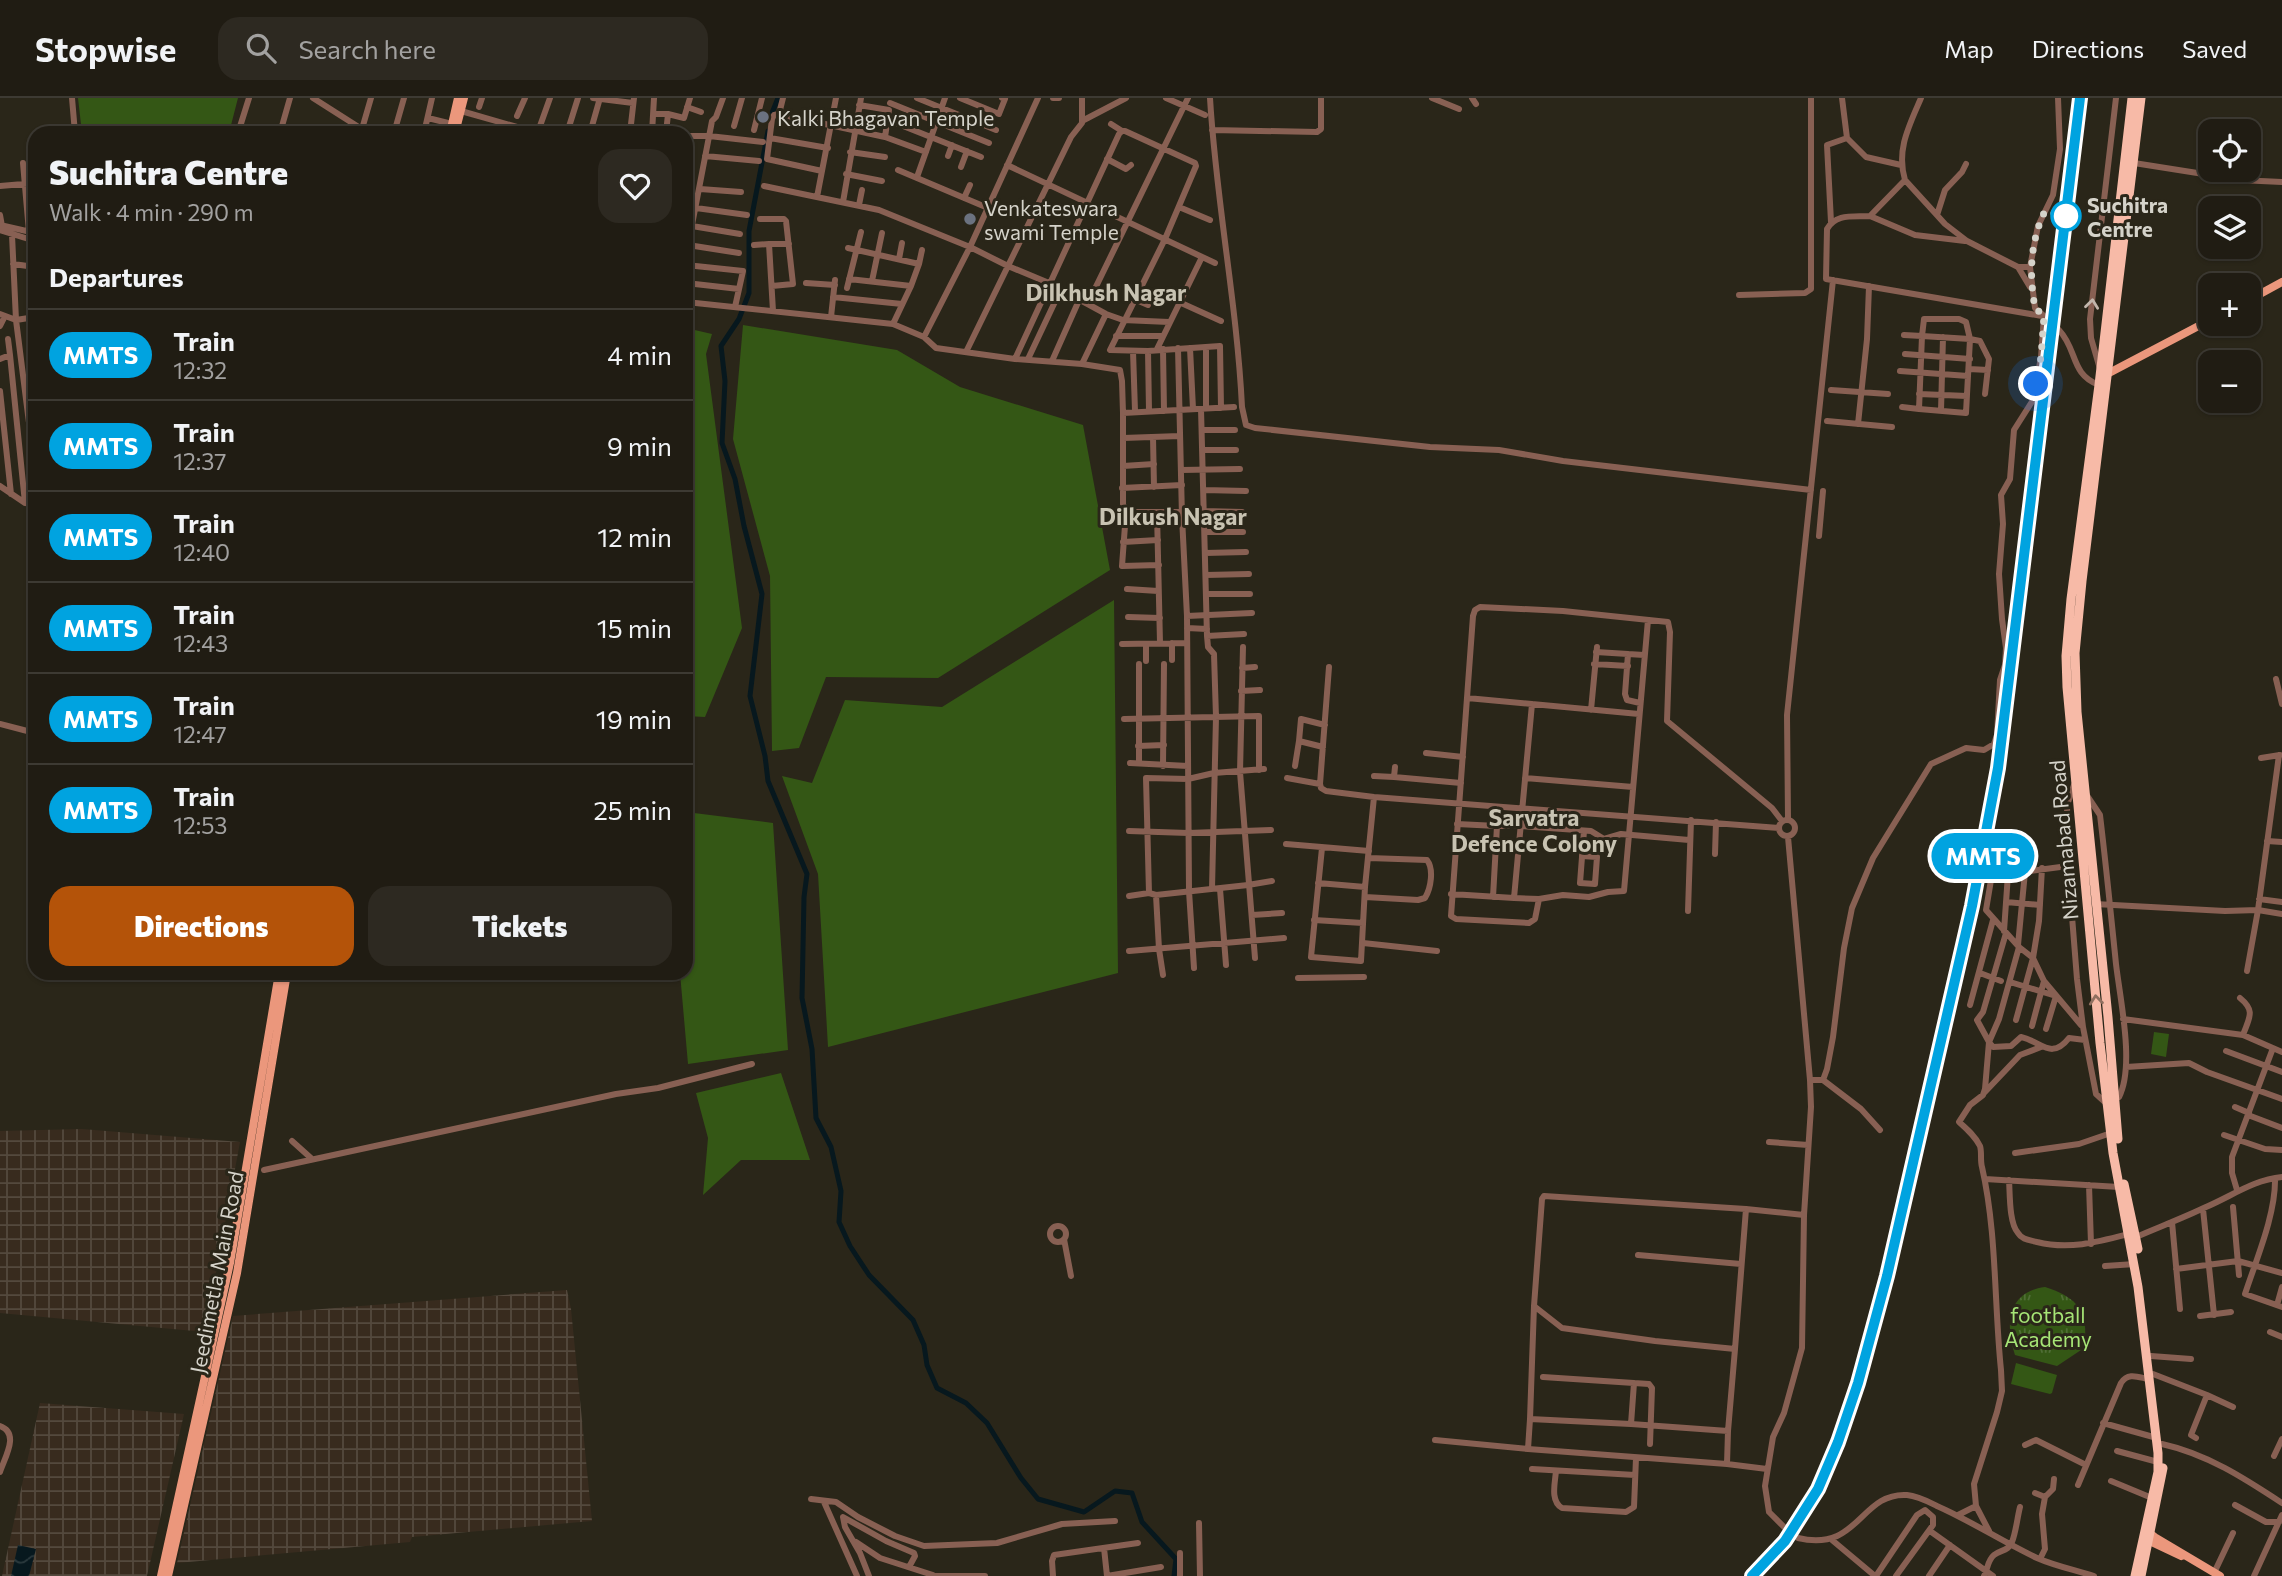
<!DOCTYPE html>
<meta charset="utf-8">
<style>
body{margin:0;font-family:Commissioner,sans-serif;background:#2d2921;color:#f1f3f6;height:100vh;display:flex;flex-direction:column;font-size:26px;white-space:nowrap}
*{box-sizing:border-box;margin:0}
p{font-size:23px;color:#a2a1a0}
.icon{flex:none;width:38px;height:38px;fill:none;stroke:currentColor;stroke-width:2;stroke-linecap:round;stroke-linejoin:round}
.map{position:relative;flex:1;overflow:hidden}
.side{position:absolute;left:28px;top:28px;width:665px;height:854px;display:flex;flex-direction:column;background:#201c13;border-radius:21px;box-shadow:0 2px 5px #0004,0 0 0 2px #3d3a33}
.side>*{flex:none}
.badge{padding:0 14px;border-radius:23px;font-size:24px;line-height:46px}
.fabs{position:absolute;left:2198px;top:21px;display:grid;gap:14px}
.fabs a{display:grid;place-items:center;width:63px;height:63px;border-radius:14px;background:#201c13;box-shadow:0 2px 5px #0004,0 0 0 2px #3d3a33;font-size:35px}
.you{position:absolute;width:35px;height:35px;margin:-18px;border:5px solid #fff;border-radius:50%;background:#1a73e8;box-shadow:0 0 0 10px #1a73e833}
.map>.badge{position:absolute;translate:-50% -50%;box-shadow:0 0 0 4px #fff}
h2{padding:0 21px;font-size:26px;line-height:63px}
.round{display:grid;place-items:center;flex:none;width:74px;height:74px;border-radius:21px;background:#2d2921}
.summary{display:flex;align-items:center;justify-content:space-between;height:119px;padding:0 21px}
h1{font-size:33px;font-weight:800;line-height:52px}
.action{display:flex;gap:14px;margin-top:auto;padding:14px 21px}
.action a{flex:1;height:80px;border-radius:21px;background:#b45309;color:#fff;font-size:28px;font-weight:800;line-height:80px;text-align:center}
.action a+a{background:#2d2921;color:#f1f3f6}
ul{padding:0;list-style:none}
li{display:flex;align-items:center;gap:21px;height:91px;padding:0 21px;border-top:2px solid #3d3a33}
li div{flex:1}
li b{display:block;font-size:26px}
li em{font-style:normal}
li .badge{min-width:77px;font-weight:700;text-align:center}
header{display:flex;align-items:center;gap:42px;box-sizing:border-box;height:98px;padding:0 35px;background:#201c13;border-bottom:2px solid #3d3a33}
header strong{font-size:33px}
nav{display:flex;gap:38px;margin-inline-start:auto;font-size:24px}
.search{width:490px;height:63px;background:#2d2921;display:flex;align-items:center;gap:18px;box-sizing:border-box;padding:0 24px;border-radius:21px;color:#a2a1a0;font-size:26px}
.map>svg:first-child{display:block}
</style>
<header>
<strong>Stopwise</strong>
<div class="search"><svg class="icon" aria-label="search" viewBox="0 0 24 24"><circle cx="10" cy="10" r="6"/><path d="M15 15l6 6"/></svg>Search here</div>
<nav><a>Map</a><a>Directions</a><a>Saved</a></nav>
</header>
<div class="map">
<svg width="2282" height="1478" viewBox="0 0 2282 1478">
<defs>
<pattern id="industrial-grid" width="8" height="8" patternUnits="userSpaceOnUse" patternTransform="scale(1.75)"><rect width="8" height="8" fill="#382b1e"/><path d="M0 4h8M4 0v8" fill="none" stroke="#54493d"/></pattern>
<pattern id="park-tufts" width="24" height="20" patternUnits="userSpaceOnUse" patternTransform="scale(1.75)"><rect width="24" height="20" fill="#345715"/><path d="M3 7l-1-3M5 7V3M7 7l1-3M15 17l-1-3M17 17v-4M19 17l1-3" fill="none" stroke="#506e36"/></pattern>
<pattern id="water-waves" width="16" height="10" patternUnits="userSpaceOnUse" patternTransform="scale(1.75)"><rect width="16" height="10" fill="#07181e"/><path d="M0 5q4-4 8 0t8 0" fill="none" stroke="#2a393d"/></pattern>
</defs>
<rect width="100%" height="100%" fill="#2a2619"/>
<!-- industrial -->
<path fill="url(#industrial-grid)" d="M82 1031 240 1044 205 1234 0 1215V1033Z
M567 1192 571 1211 592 1423 412 1439 410 1444 177 1465 233 1218Z
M40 1305 184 1316 147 1478H2Z"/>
<!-- grass -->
<path fill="#345715" d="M78 0H238L229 35H82Z
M743 227 897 252 960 289 1083 327 1110 472 938 580 826 579 799 650 772 653 770 478 733 341Z
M686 230 712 236 706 256 742 530 705 619 686 618Z
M1114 502 1118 875 828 949 818 776 782 678 812 685 845 602 942 609Z
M686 714 773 725 788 952 688 966 680 875H686Z
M2154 934 2169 936 2166 959 2151 956Z
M781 975 810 1062H741L703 1097 708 1040 696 995Z
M2016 1265 2057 1277 2052 1295 2050 1296 2011 1286Z"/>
<!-- park -->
<path fill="url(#park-tufts)" d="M2045 1189C2079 1200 2089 1214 2084 1250L2057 1268 2015 1257C2005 1227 2007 1194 2045 1189Z"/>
<!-- water -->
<path fill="url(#water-waves)" d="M18 1447 36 1451 29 1478H11Z"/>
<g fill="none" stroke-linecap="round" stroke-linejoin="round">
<!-- canal -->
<path stroke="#07181e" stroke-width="5" d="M770 20 778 0
M768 33 749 133V195L739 221 721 248 725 283 722 345 735 381 744 428 762 496 750 598 765 658 768 683 807 776 804 799 802 900 812 951 816 1020 831 1049 841 1093 839 1124 850 1148 869 1177 913 1222 924 1247 927 1267 937 1290 966 1305 987 1325 1021 1380 1038 1401 1084 1414 1115 1393 1132 1395 1142 1424 1176 1461 1174 1478"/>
<!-- minor-tunnel -->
<path stroke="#444034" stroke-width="6" stroke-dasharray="6 3" stroke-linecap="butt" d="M2047 221 2059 232
M1787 1432 1798 1440"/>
<!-- minor -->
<path stroke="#886053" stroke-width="6" d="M72 0 75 35
M313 0 368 35
M550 0 540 28 566 35
M593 0 633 5
M783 0 779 16 774 17 772 21 767 61 822 73
M917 0 996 32
M960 0 999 16 1005 1 1002 0
M1053 0H1059
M1166 0 1205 17
M1210 0C1216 103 1237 206 1242 309L1246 327 1255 330 1430 349 1499 352 1563 363 1811 392
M1432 0 1459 11
M1472 0 1476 6
M1842 0 1847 40 1866 59 1901 67
M890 5 989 45
M859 7 889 12 885 39
M479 9 482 0
M687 9 701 14
M461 13 538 35
M654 16H668L666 35
M668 16 684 20 690 0
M779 16 885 39 926 54
M517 18 525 0
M428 20 452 26
M888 22 981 59
M1082 23 1126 0
M1111 26 1122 33
M734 28 742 0
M362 31 371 0
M754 32 762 0
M1212 32 1317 34 1321 31V0
M238 35 249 0
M280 35 290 0
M323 35 325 30
M394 35 404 0
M424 35 432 0
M567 35 578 0
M590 35 600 0
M630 35 634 0
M652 35 654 0
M686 38H709L763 44
M770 40 828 50
M850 54 885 59
M705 58 759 63
M948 58 952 47
M1107 61 1126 71 1131 67
M23 65 29 134
M2134 65 2210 77 2218 81 2282 84
M1007 67 1215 165
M961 69 967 53
M898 72 988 110
M846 76 882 83
M917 79 945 0
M1905 82C1896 52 1909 28 1921 0
M0 88 35 85
M764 88 879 112 970 149 1008 168 1049 185 1106 216 1123 222 1169 224
M700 91 741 94
M817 99 836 0
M964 100 970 87
M843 104 861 0
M859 107 862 92
M1179 109 1210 122
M696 110 747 117
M0 117 2 128
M1937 117 1945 92 1962 74 1966 66
M1870 118 1915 137 1965 143
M760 121H784L786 123 793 186 772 188
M1831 124 1827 47 1847 40
M0 127 35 135
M692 128 740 136
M0 132 35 143
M12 137 16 222 35 372
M688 147 739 155
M754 147 769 146
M848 150 919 166 911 188 893 226
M686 158 712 23 716 19 723 0
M899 161 902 145
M13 166 35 169
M919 166 922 152
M686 167 743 173 735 209
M2018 169 1967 143 1945 126 1905 82 1870 118C1853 119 1836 115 1827 131L1826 181 2042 218
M2030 169H2018L2030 189
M849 181 911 188
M872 183 882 135
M686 185 739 191
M806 185 835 187
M847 190 861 134
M1739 197 1805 195 1811 191V0
M833 199 902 206
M1134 201 1148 207
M686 204 893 226 924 239 970 149 1038 0
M1179 204 1221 223
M1088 205 1188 0
M773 213 769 146H789
M0 216 16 222 35 219
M831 219 835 182
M0 228 5 218
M2059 232C2078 252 2070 276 2099 287
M1904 237 1922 238 1924 221H1959L1966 224 1970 241 1922 238 1919 311 1966 315 1970 241 1980 243 1989 261 1985 296
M1116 238H1163
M924 239 936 250 1015 261 1119 36 1122 33H1125L1195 65 1196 68 1165 141 1110 252 1148 253 1220 248 1221 310
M8 241 10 257
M1206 249V310
M1178 250 1182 419 1187 518 1189 793 1194 870
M1190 250 1193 311
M1157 251 1202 159
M1163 251 1164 313
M1133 253 1135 313
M1148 253 1149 313
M966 254 1071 39 1082 25V0
M1905 256 1970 261
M0 261 10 257 25 405
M1015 261 1082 266 1106 216
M1028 261 1061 191
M1052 263 1080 200
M1082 266 1120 272 1122 283 1123 315
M1969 271 1988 272
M2100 271 2091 240 2090 221 2116 0
M1900 273 1968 278
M1831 292 1888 296
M0 293 11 396
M1919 296 1967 298
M1902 309 1919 311
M1201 311 1207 538 1208 549 1214 556 1216 619 1212 791
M1941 313 1943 239
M1827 323 1892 329
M1858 326 1867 241 1869 188
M1202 332H1235
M1153 339 1154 389
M1123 340 1180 338
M1202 352H1236
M1123 368 1154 366
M1181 372 1240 371
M0 388 25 405 35 406
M1122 390 1182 387
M1204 392 1246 393
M1204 413 1242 414
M1126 414 1122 468 1159 467
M1182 414H1126L1123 406V315L1234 309
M1157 415 1160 545
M1182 419 1204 417
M1205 434H1243
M1819 438 1823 393
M1123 444 1158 442
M1205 455 1246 454
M1206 477 1249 476
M1127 491 1158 493
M1206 496H1250
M1187 518 1252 515
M1128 519 1160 520
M1187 530 1207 531
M1207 538 1244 536
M1172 545V562
M1122 546 1187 545
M1146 546V563
M1243 549 1240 674 1255 860
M1596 554 1644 557
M1628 556 1625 596 1627 602 1640 605
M1594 566 1628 568
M1329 569 1320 686 1321 690 1326 693 1374 699 1779 730
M1242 570 1255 569
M2276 581 2282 606
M1241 593 1260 592
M1467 600 1639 616
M33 603 35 596
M1591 612 1597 549
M1124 621 1259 618V672
M0 626 35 635
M1138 648 1164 647
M1323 649 1299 643 1301 621 1325 627
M1426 655 1463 659
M2261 660 2280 657
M1130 665 1188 668
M1139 665V566
M1163 668 1164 566
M1295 668 1299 643
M1395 669 1394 679 1461 685
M1374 678 1394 679
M1287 680 1320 686
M1525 680 1633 689
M2074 687 2067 707 2068 768 2077 881 2083 929 2096 996 2107 1006
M2086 696 2100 717C2106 767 2111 817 2116 866 2120 901 2135 968 2119 999L2114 1000
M1788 720 1787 617 1833 182
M1779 730a8 8 0 1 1 16 0a8 8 0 1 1-16 0Z
M1457 726 1497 728
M1129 733 1188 735 1271 732
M1788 739 1810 982
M2267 743 2282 744
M1286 746 1369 753
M1322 750 1311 859 1361 863 1365 789 1374 699
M1715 756 1716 724
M1582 758 1597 759 1595 786 1580 785 1584 733
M2068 768 2008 776H1992L1986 812 2019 849 2033 860 2044 883 2081 927
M1318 785 1365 789
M1220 791 1226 867
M1149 795 1146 680 1188 681 1214 675 1264 671
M1451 796 1514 800 1532 606
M1156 797 1159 851 1163 877
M1129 798 1149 795 1156 797 1248 787 1272 783
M1365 799 1418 802 1425 800C1431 790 1434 771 1427 762L1369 760
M1493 799 1497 728H1521L1591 733 1604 741 1621 736 1689 742
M1514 800 1539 801 1563 797 1589 799 1608 794 1624 793 1648 522
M1539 801 1535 821 1529 825 1456 821 1451 818 1473 518 1475 512 1480 509 1563 513 1668 524 1670 534 1667 623 1772 710 1782 723
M2259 801 2282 804
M2006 804 2040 807
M2095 806 2225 813 2258 812 2282 816
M1688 813 1691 722
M1252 817 1282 815
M1314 822 1363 825
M2004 833 2008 776
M1363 845 1437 853
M2018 847 2025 774
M2019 849 1999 921 1989 944 1993 949 2011 948 2021 939C2041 943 2051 963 2069 940L2085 942
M1129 853 1284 840
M2247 873 2258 812 2279 657
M1980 875 2001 883
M655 876 677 877
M1298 880 1364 879
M2010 884 2056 898 2046 931
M2240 900C2256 913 2249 920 2243 937
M1970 907 1993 822
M2123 921 2243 937 2282 954
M2016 922 2033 860 2039 823 2042 770
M2032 928 2044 883
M2226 953 2282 974
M2126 969 2189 965 2207 974 2282 1001
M1823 982 1861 1011 1880 1032
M1984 995 2020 957 2041 949
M2235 1009 2249 1015
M2248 1017 2282 1030
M2224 1037 2265 1051 2282 1052
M292 1043 312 1061
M1769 1044 1808 1047
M2015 1055 2079 1046 2111 1035
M264 1072 616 996 658 990 752 966
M2275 1080C2276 1116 2256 1162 2245 1196L2282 1209
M1985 1081 2119 1089
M2009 1082C2010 1096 2009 1125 2018 1135 2022 1142 2030 1142 2037 1144 2069 1152 2098 1144 2129 1136
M2089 1087 2091 1146
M2237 1092 2232 1075V1059L2273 950
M2233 1109 2239 1177
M1746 1111 1804 1117 1802 1250 1784 1315 1773 1339 1765 1388 1769 1414 1787 1432
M2203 1111 2214 1217
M1804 1117 1811 1009 1810 982H1823L1827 971 1833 939 1844 850 1852 810 1873 760 1931 666 1966 650 1984 652 1994 646 1997 637 2000 582 2005 567 2006 550 2002 521 1999 476 2003 426 2001 397 2010 381 2014 332 2033 302 2041 259 2044 218 2035 210 2030 169 2038 128 2053 97 2060 51 2058 0
M2172 1124 2180 1211
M1050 1136a8 8 0 1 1 16 0a8 8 0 1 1-16 0Z
M2136 1139C2159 1129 2183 1120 2206 1109 2232 1098 2253 1082 2282 1079
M1064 1141 1071 1178
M1638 1157 1741 1166
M2105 1168 2135 1166
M2176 1171 2238 1163 2282 1175
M2277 1207 2282 1189
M1534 1208 1542 1101 1544 1098 1746 1111 1735 1251
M2200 1218 2231 1214
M2270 1234 2282 1239
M2151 1258 2191 1261
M2153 1276 2207 1297 2233 1309
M1543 1279 1649 1286 1652 1290 1650 1346
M1634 1285 1631 1326 1728 1333 1727 1366
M1530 1321 1534 1208 1562 1230 1655 1243 1735 1251 1728 1333
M2103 1325 2157 1340
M0 1328C20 1335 5 1359 0 1374
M2196 1340 2191 1337 2207 1297
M1435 1342 1528 1351 1727 1366 1767 1371
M2162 1346C2207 1356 2244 1380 2282 1405
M2025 1347 2036 1342 2086 1367
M1528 1351 1530 1321 1631 1326
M2117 1353 2158 1364
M2274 1358 2282 1341
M1532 1371 1635 1377
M1556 1373C1555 1385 1550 1403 1562 1410L1626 1414 1634 1409 1636 1360
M2111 1383 2152 1400
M2078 1387 2121 1285C2128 1274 2138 1279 2148 1281
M2035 1395 2045 1399 2042 1416 2045 1451 2040 1461
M2045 1399 2053 1391 2054 1381
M811 1401 836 1404 858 1419 895 1438 924 1448 997 1445 1062 1426 1115 1423
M824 1404 857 1478
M2235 1407 2266 1424H2279
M1976 1408 1974 1386 1997 1314 2002 1293 2001 1272C1994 1205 1997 1135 1982 1069 1980 1062 1982 1054 1980 1048 1975 1038 1967 1031 1959 1024L1970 1007 1983 997 1985 991 1989 944 1977 922 1983 914 2006 835
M1958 1417 1976 1408 1989 1433
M1199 1425 1200 1478
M1930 1433 1993 1478
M1798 1440C1859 1455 1860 1394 1907 1397 1918 1398 1927 1403 1937 1408 1971 1423 2003 1444 2037 1460 2055 1468 2075 1472 2094 1478
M1832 1442 1875 1478
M856 1444 880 1460 933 1477
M1104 1450 1107 1478
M1180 1455V1478
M2214 1475 2233 1435
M869 1478 860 1455 845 1429 843 1419 886 1443 914 1455 915 1458 909 1469
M933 1478H985
M1053 1478 1052 1463 1054 1457 1138 1445
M1107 1478 1161 1469
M1876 1478 1917 1417 1925 1412 1933 1419V1427L1896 1478
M1929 1478 1950 1447
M1984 1478C1988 1471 1987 1463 1994 1457 2000 1452 2009 1453 2012 1444 2016 1434 2017 1421 2020 1409
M2254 1478 2282 1417"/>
<!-- major -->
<path stroke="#eb977c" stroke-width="8" d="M450 35 458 0
M455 35 464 0
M2249 202 2282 184
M2109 275 2210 222
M2146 1432 2156 1440 2220 1478
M2145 1441 2181 1458
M161 1478 230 1165 279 875
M168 1478 237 1175 287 875"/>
<!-- highway -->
<path stroke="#f7baa7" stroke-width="9" d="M2132 0 2099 287 2071 501 2066 558 2067 589 2100 945 2113 1055 2138 1189 2158 1355V1374L2135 1478
M2118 1041 2108 919 2077 614 2075 555 2082 483 2141 0
M2124 1086 2138 1151
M2141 1478 2163 1370"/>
<!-- rail casing -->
<g stroke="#7f7c71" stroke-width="4.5">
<path id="rail" d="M1751 1478 1785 1443 1818 1391 1838 1344 1858 1285 1887 1178 1972 808 1998 670 2080 0"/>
</g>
<!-- rail -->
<use href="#rail" stroke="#2a2619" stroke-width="2" stroke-dasharray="5" stroke-linecap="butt"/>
</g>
<!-- one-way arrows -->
<defs><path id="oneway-chevron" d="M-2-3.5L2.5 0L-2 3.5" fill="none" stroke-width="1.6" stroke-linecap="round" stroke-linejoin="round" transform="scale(1.75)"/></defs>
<use stroke="#c2b6ac" href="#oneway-chevron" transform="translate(2092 206) rotate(-83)"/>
<use stroke="#907060" href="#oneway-chevron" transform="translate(2096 902) rotate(-96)"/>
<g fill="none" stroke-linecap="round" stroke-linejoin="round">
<!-- line casing -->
<g stroke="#fff" stroke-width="16">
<path id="line" d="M1752 1478 1785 1443 1818 1391 1838 1344 1858 1285 1887 1178 1972 808 1998 670 2080 0"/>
</g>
<!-- line -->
<use href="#line" stroke="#00a3e0" stroke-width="10"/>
<!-- walk -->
<path stroke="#d5d3ca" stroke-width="7" stroke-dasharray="0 12.6" d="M2036 286 2041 259 2044 218 2035 210C2029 176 2030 144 2045 113L2066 118"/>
</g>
<!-- markers -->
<g fill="#6b7280" stroke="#2a2619" stroke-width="2.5">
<circle cx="763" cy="19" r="7"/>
<circle cx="970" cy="121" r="7"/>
</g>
<circle fill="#fff" stroke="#00a3e0" stroke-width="3.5" cx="2066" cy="118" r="14"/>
<g text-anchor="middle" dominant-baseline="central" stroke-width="6" stroke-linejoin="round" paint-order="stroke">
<!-- poi labels -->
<g font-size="21" fill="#d5d3ca" stroke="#2a2619" text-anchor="start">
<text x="777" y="19">Kalki Bhagavan Temple</text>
<text x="984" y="109">Venkateswara<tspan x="984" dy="24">swami Temple</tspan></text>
</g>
<!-- stop labels -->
<g font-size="21" font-weight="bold" fill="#d5d3ca" stroke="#2a2619" text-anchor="start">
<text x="2087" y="106">Suchitra<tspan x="2087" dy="24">Centre</tspan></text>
</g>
<!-- street labels -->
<g font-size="21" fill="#d5d3ca" stroke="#2a2619">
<text transform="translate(2063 742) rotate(-95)">Nizamabad Road</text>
<text transform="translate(216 1174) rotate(-79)">Jeedimetla Main Road</text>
</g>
<!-- park labels -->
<g font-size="21" fill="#a6e576" stroke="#2a2619">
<text x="2048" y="1216">football<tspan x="2048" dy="24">Academy</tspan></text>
</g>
<!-- neighbourhood labels -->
<g font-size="23" font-weight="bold" fill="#c8c3b2" stroke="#2a2619">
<text x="1106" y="194">Dilkhush Nagar</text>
<text x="1173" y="418">Dilkush Nagar</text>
<text x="1534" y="719">Sarvatra<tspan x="1534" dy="26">Defence Colony</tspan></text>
</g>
</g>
</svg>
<div class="fabs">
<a><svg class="icon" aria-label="locate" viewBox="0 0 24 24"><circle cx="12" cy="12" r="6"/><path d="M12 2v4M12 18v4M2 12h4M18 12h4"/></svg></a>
<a><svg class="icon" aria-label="layers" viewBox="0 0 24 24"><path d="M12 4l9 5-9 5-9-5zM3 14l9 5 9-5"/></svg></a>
<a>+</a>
<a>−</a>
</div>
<div class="you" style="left:2036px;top:286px"></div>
<b class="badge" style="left:1983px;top:758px;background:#00a3e0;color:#fff">MMTS</b>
<section class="side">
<div class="summary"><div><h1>Suchitra Centre</h1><p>Walk · 4 min · 290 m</p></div><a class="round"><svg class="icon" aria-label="heart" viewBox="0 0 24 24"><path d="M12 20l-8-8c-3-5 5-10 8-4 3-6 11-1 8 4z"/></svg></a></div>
<h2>Departures</h2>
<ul>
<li><span class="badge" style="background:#00a3e0;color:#fff">MMTS</span><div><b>Train</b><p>12:32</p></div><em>4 min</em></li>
<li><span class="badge" style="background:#00a3e0;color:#fff">MMTS</span><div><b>Train</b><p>12:37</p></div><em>9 min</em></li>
<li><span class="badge" style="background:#00a3e0;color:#fff">MMTS</span><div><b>Train</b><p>12:40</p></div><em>12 min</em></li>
<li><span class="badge" style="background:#00a3e0;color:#fff">MMTS</span><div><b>Train</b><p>12:43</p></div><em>15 min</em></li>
<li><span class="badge" style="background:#00a3e0;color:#fff">MMTS</span><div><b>Train</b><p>12:47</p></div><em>19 min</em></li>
<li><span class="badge" style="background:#00a3e0;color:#fff">MMTS</span><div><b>Train</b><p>12:53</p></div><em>25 min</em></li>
</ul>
<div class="action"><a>Directions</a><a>Tickets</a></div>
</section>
</div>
